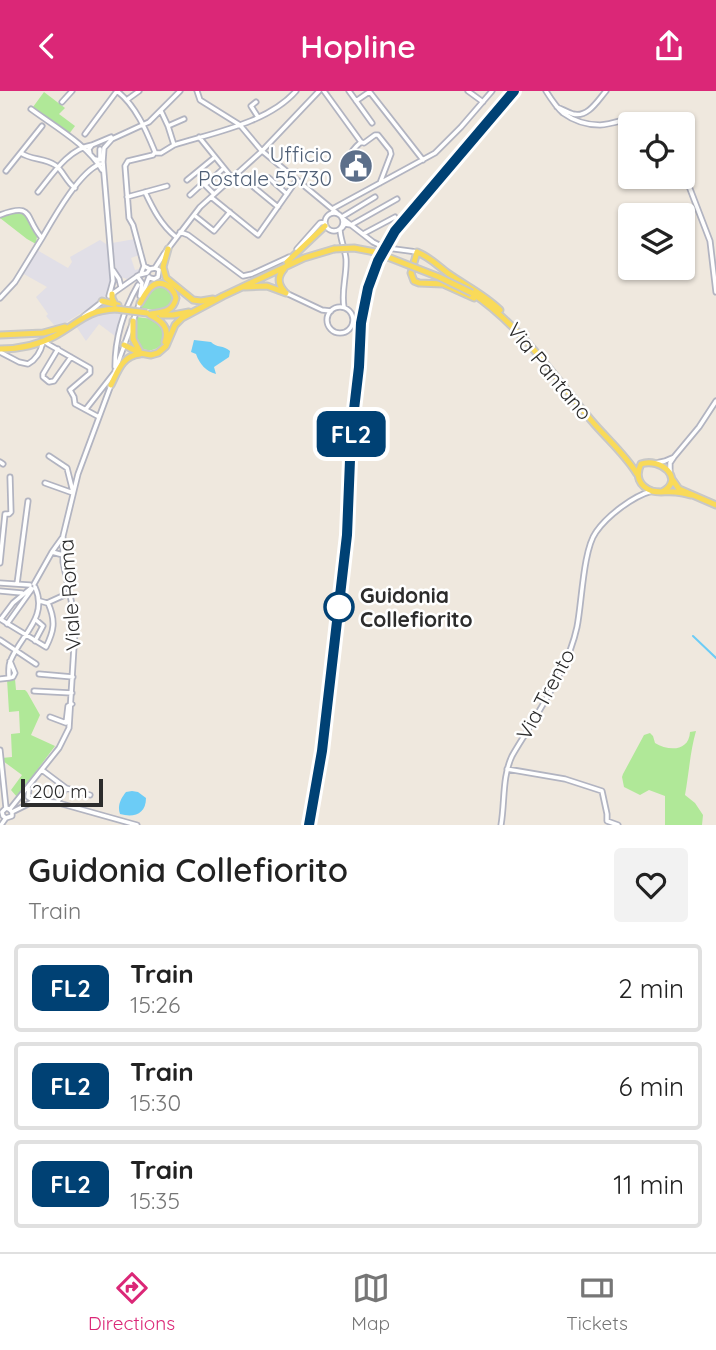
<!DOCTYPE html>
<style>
body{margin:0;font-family:Quicksand,sans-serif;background:#f2f2f2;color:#222;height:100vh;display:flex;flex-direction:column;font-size:26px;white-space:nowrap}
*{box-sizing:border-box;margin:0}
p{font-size:23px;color:#767676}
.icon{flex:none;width:38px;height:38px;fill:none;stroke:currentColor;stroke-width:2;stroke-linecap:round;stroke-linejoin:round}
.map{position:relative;height:734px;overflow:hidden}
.panel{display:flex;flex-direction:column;background:#fff;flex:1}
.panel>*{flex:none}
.badge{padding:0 14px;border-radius:10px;font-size:24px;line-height:46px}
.fabs{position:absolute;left:618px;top:21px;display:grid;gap:14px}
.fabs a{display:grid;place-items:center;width:77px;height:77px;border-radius:7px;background:#fff;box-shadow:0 2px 5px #0004;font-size:35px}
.scale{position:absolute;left:21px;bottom:18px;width:82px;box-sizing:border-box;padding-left:7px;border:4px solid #2c2c2c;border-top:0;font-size:19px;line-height:24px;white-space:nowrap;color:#2c2c2c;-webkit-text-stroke:5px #fff;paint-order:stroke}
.map>.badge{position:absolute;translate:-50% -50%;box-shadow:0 0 0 4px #fff}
.round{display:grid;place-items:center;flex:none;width:74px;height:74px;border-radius:7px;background:#f2f2f2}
.overview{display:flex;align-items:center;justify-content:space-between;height:119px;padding:0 28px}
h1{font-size:33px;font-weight:600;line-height:52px}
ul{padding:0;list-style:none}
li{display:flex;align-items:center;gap:21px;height:88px;margin:0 14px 10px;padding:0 14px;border:4px solid #e0e0e0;border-radius:7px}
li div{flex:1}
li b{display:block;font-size:26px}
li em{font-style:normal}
li .badge{min-width:77px;font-weight:700;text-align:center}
header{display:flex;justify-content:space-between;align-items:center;height:91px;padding:0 28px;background:#db2777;color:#fff;font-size:32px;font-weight:600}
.dock{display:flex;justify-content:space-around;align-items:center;height:98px;border-top:2px solid #e0e0e0;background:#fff;font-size:19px;color:#767676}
.dock a{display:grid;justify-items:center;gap:4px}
.dock .on{color:#db2777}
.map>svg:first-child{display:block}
</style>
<header><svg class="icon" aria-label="back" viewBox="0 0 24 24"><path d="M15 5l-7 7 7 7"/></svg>Hopline<svg class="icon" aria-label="share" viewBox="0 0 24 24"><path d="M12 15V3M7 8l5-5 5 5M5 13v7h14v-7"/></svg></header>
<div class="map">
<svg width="716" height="734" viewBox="0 0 716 734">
<rect width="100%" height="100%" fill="#efe8de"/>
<!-- industrial -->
<path fill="#e1dfe7" d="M135 148 139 164 131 167 135 179 143 177V178L127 188 121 186 116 179 112 152Z
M100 149 109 155 111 189 110 199 108 203 89 217 57 237 46 225 48 223 36 206 47 196 22 182 37 159 68 177 72 171 70 166Z
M105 221 122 223 115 245 99 233 86 250 76 235 90 225Z"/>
<!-- green -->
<path fill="#b0e898" d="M44 1 65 17 59 23 75 35 69 43 33 16Z
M18 119 26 122 37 145 36 153 27 148 0 127V126Z
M162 194 171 199 174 209 170 217 160 220 141 217C147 203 146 197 162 194Z
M137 226 153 228 163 234 166 246C164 250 162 254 159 256 151 262 138 259 135 249 132 241 135 234 137 226Z
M7 588H15L16 599H25L27 601 40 624 31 644 55 655 17 706 11 699 22 684 3 670 2 667 12 666 11 643 20 642 19 620 9 621Z
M696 640C690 661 689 682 685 704L695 712 703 724 702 734H665V705L649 699 640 704 624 696 622 686 623 683 644 644 650 642 653 645 655 652C668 660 689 661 690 641Z"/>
<!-- water -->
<path fill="#6cccf6" d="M194 249 211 251C216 257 224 254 230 260L229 266 214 276 216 283C206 280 200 274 196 263L191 261Z
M132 700 138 701 146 707C146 723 134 727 120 723 117 715 121 707 126 701Z"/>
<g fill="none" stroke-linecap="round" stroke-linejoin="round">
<!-- stream -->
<path stroke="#6cccf6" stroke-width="2" d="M693 545 716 567"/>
<!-- minor casing -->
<g stroke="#b2b4c1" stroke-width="7">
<path id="minor" d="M117 0C136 15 146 39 155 61L153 64 128 70 125 75 129 127 133 134 144 175 141 183
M197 0 200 9 240 34 261 59 337 122
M324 0 361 51C346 64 349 67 353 85
M349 0 372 32
M369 0 423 69
M468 0 483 11
M546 0C551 8 556 16 563 22 574 30 587 34 600 34 622 33 647 15 664 33
M128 8 139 0
M356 10 369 1
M62 11 72 0
M256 11 251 15 258 26
M557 16C562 18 567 21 573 23 588 27 598 9 606 0
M31 18C54 35 89 55 102 79
M161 20 168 35 174 54C212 42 268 32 296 0
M168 35 184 28
M85 43 117 0
M199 46 233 88
M361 51 364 52 375 44H378L390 59 391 63 380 92
M21 62C31 69 45 67 55 74 63 79 66 91 75 97
M155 62H161L174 54
M90 63 89 58 92 54 111 46
M95 68 100 69V58
M682 77 710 150 716 201
M6 80 42 35
M238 83 278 116
M269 87 287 103
M187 89 215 66
M205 94 224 77
M38 101C52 84 68 58 92 54
M145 101C153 118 161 134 176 146
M190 104 203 92 214 103
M127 106 167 95
M211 106 258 144 296 90
M325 131a9 9 0 1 1 18 0a9 9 0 1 1-18 0Z
M332 122 334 117 435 62 461 36 492 0
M0 124C35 111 24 127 42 147L15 191 0 207
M194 124 214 140 230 121
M342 126 375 106
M342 127 373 151 383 156
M342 137 345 133 351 134 397 108
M340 138C340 148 345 157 346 168 347 184 341 200 344 216
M180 141 188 144 243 185 252 183 289 166
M363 143 395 126
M42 147C53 128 79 81 100 73
M387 157 417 161
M297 158 320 132 325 131
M144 175 150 178 155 177 159 179 158 186 154 188 150 187
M155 177 164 163 200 116 262 60 319 0
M113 179 119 188 121 196
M137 185 142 192 140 205
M286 202 322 219 331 220
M112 203 139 184 147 182 150 178
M142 204 149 186
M109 205 113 190 103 71 104 57 112 48 149 31 180 0
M327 229a13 13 0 1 1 26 0a13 13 0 1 1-26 0Z
M84 225 103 210
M45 250 48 253 90 277V282L70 299 74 306 75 313 99 326
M58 258 43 283V286L49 291 54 290 71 266
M0 261 19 271 28 273C37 268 41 260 43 251
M115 276C115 246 123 220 138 194
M115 280 140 211
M86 318 115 281
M49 365 67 377 73 401
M0 371 3 373
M656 372 665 370 672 367
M670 380V372L674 366 699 336 716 310
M45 392 73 402
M62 447 52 461 63 464
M0 472 5 423H9L11 421 10 386
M0 492 30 494
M17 493 28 410
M34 493 52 461
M0 500 22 502
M40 510 47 512 69 502
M0 528 46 556C54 540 56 530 48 512
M1 528 13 512 31 497
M7 533 32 498
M0 549 36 573
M35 550 43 535 36 529
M10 570 15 582 13 586 9 587C9 582 8 576 10 571 20 544 49 527 35 496
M39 583 73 586
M0 588 9 587
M34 600 72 602
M50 626 66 632 68 615 72 613
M0 659 6 717
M507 678 565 688 602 700 607 723V730L618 734
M42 679 66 697 90 704
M29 698 28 706 34 710
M58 710 66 697
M10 718 59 657 69 637 75 539 74 523 63 471V445L78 383 111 294
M12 721 34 710 55 711 137 734
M1 734 6 727 12 725V721L9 718 6 717 2 721 3 725 6 727
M501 734C505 711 502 686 512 665 517 656 523 647 529 637 548 605 569 573 577 536 582 511 583 459 596 441 607 425 633 405 652 400"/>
</g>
<!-- major casing -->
<g stroke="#c8c8c8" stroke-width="9">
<path id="major" d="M168 158 163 176 166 187 193 209 201 210 213 208
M287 171 325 135
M245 196 267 195 286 202
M284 200C277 192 278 185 284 178
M472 202C522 236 553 284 591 329 606 347 625 363 637 383
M112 203V207L115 213
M474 207 443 193 419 192 414 190 411 182 417 161C430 166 438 175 449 183 466 195 485 204 500 219
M102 210 118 214
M140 212C143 207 146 201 150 197 160 187 173 195 176 207 173 221 163 221 151 223
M150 224C162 230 170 237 165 251
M161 224H173L189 221
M133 230V248L139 259
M0 244 43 242 65 236
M124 254 140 262 151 264 158 262 166 255 175 234 182 227 223 205 304 167 334 158
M0 258C19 258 38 254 55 245 79 232 86 219 116 218
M111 294C118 280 122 265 140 263
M672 388 679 398 716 414
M662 401C686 388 660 366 641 373 635 385 639 395 652 400 659 402 667 400 675 401 680 401 686 403 691 404"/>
</g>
<!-- minor -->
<use href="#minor" stroke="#fff" stroke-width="3.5"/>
<!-- major -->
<use href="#major" stroke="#f9da59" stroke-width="5"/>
<!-- rail -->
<path stroke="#a0a3b8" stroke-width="2" d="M309 734 322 660 347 444 351 344 359 276 361 232 368 197 378 170 395 140 514 0"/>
<!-- major-bridge casing -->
<g stroke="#c8c8c8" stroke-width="9" stroke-linecap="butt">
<path id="major-bridge" d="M334 158 354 157 375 161 439 186 472 202
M116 218 147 222"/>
</g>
<!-- major-bridge -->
<use href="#major-bridge" stroke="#f9da59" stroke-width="5"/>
</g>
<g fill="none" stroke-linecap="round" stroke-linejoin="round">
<!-- line casing -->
<g stroke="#fff" stroke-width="16">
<path id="line" d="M309 734 322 660 347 444 351 344 359 276 361 232 368 197 378 170 395 140 514 0"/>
</g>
<!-- line -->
<use href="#line" stroke="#004174" stroke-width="10"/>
</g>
<!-- icons -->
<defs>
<g id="civic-disc" transform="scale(1.75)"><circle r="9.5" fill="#5c6f8a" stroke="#fff"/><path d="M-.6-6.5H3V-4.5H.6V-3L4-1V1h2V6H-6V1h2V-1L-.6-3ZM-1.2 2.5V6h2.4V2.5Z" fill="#fff"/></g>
</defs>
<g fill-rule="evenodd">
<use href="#civic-disc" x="356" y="75"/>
</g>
<!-- markers -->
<circle fill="#fff" stroke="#004174" stroke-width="3.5" cx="339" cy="516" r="14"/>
<g text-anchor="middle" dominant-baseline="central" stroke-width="5" stroke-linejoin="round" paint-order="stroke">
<!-- service labels -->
<g font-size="21" fill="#4e5e75" stroke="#fff" text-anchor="end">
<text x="332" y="63">Ufficio<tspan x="332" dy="24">Postale 55730</tspan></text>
</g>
<!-- street labels -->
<g font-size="21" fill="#2c2c2c" stroke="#fff">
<text transform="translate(550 280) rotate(50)">Via Pantano</text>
<text transform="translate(69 504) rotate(-94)">Viale Roma</text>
<text transform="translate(545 603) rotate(-62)">Via Trento</text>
</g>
<!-- stop labels -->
<g font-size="21" font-weight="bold" fill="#2c2c2c" stroke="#fff" text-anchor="start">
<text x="360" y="504">Guidonia<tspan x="360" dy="24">Collefiorito</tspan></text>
</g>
</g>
</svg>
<div class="fabs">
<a><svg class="icon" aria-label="locate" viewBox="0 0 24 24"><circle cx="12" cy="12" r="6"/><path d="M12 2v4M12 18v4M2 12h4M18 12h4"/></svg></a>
<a><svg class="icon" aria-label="layers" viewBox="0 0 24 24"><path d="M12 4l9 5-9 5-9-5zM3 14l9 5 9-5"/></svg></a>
</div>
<div class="scale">200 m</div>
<b class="badge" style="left:351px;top:343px;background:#004174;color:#fff">FL2</b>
</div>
<section class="panel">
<div class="overview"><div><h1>Guidonia Collefiorito</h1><p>Train</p></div><a class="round"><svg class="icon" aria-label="heart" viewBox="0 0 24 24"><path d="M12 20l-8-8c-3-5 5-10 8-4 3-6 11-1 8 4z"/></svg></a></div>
<ul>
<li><span class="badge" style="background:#004174;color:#fff">FL2</span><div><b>Train</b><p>15:26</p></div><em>2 min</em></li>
<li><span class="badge" style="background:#004174;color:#fff">FL2</span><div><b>Train</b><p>15:30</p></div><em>6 min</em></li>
<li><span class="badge" style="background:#004174;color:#fff">FL2</span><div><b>Train</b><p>15:35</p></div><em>11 min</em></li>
</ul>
</section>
<nav class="dock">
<a class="on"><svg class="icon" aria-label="directions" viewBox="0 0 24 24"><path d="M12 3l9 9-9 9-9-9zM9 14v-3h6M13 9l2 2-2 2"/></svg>Directions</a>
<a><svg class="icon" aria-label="map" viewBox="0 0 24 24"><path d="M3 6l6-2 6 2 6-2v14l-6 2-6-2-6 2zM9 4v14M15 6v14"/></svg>Map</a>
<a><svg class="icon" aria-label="tickets" viewBox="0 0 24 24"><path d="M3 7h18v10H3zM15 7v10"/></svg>Tickets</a>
</nav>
